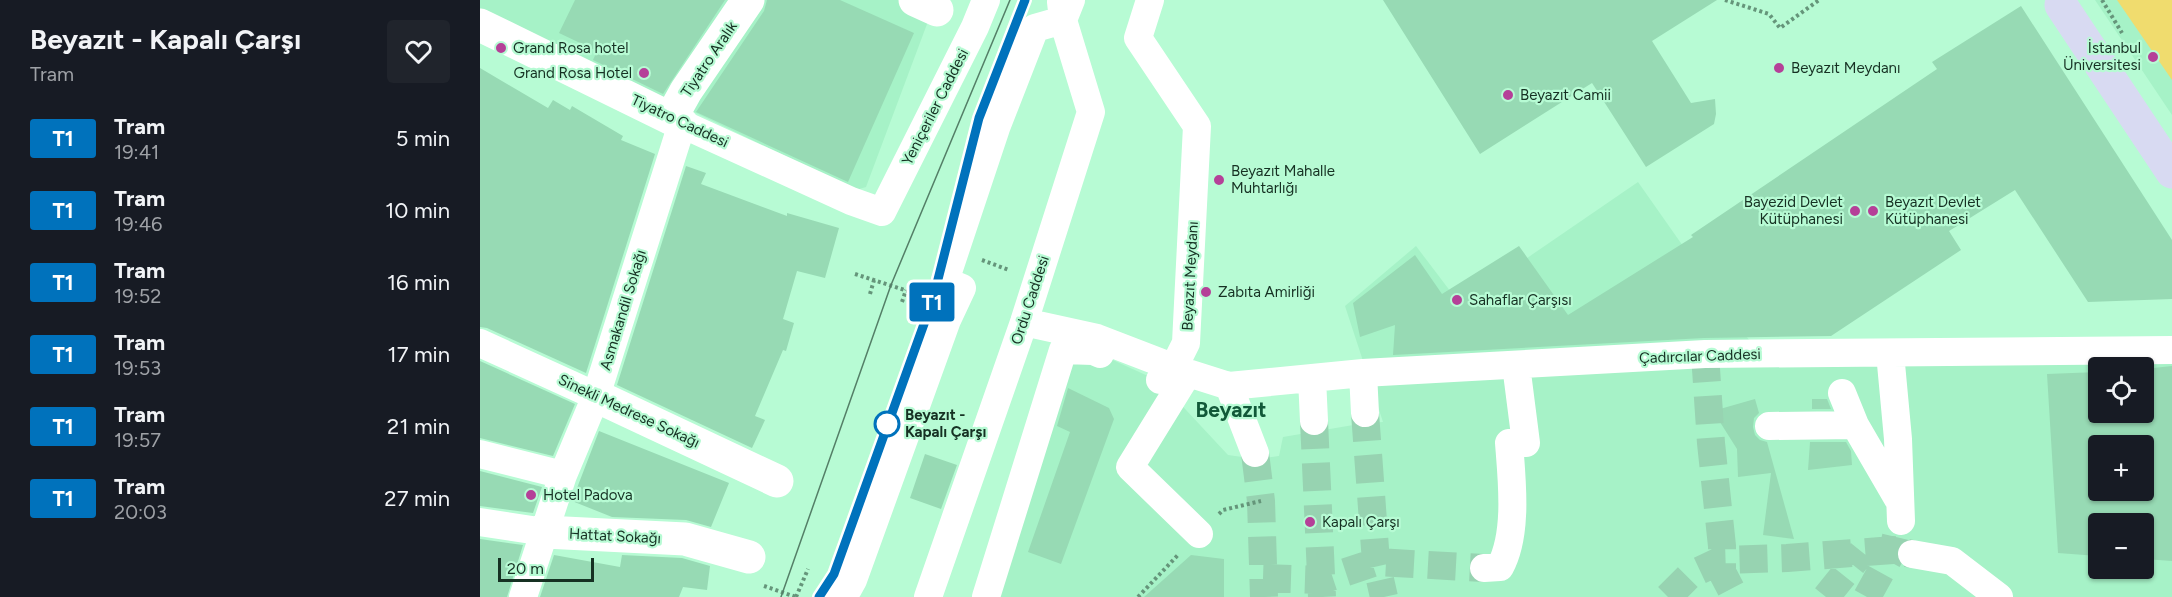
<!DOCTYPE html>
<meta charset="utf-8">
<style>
body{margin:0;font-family:Figtree,sans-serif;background:#20242c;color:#f1f3f6;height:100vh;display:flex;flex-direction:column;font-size:22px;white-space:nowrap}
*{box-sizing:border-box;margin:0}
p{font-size:20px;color:#9ea1a6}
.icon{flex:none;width:33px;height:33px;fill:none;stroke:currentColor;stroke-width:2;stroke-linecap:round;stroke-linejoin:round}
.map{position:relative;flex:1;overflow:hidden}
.drawer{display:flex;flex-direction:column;background:#171b24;width:480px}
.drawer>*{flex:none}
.badge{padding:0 12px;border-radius:4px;font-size:21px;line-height:39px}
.tools{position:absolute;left:1608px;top:357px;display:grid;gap:12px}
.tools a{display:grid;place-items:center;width:66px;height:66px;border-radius:6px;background:#171b24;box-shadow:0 2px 4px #0004;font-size:30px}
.scale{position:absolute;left:18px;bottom:15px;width:96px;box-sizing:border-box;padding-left:6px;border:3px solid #163123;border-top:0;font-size:16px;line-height:21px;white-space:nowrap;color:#163123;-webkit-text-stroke:4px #b7fbd4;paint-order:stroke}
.map>.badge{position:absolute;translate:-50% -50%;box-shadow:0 0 0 3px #fff}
.round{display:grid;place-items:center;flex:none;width:63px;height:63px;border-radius:6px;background:#20242c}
.head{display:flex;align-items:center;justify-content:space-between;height:102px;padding:0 30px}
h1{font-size:28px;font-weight:700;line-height:45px}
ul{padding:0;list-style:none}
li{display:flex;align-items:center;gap:18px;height:72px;padding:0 30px}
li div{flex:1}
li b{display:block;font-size:22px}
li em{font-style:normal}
li .badge{min-width:66px;font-weight:700;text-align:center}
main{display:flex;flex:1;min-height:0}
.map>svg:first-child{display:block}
</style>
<main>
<section class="drawer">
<div class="head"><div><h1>Beyazıt - Kapalı Çarşı</h1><p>Tram</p></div><a class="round"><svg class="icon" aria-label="heart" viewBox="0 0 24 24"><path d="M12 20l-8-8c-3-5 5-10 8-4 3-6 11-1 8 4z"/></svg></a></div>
<ul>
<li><span class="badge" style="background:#0072bc;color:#fff">T1</span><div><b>Tram</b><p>19:41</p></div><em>5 min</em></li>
<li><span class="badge" style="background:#0072bc;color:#fff">T1</span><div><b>Tram</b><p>19:46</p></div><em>10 min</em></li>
<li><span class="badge" style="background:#0072bc;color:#fff">T1</span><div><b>Tram</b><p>19:52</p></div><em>16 min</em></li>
<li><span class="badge" style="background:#0072bc;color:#fff">T1</span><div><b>Tram</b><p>19:53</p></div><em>17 min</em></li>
<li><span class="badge" style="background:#0072bc;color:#fff">T1</span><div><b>Tram</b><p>19:57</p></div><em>21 min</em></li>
<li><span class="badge" style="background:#0072bc;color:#fff">T1</span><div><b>Tram</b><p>20:03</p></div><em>27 min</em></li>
</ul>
</section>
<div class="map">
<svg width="1692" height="597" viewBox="0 0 1692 597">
<rect width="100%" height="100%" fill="#b7fbd4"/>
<!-- built -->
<path fill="#a6f2c7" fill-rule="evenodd" d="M0 0H456L386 187 376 190 0 9Z
M1615 0H1692V115Z
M1158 182 1288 367 1692 351V597H506L583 350 613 351 679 381 748 455 776 459 799 456 803 437 885 423 903 422 865 306 936 246 980 304ZM1618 368H1664V412H1618ZM1618 446H1664V490H1618ZM1618 524H1664V568H1618Z"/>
<!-- green -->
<path fill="#f0dc6e" d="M1637 0H1692V80Z"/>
<!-- building -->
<path fill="#97dab4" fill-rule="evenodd" d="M95 0H245L183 94 113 60 117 51 79 33Z
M287 0H360L434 33 368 182 216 112 284 11Z
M903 0H1237L1172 41 1211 103 1235 99 1236 114 1234 124 1166 167 1112 83 1000 154Z
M1541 6 1692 240V299L1608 302 1535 190 1469 231 1481 250 1351 336 1224 338 913 355 915 325 880 337 873 303 935 255 962 294 1039 246 1088 315 1213 237 1211 235 1457 69 1452 62Z
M0 68 68 108 73 100 90 110 92 106 143 136 141 140 175 154 106 373 7 328 0 327Z
M206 166 226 173 221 184 307 216V213L359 228 345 278 317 271 303 319 314 323 306 351 303 350 275 416 285 420 272 448 137 385Z
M0 361 95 404 73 456 0 438Z
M1692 366V561L1664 559V524H1618V556L1578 553 1567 374 1618 372V412H1664V369ZM1618 446H1664V490H1618Z
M588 388 629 408 634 419 581 564 548 552 590 432 577 426Z
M1275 399 1279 413 1274 418 1273 427 1275 435 1280 440 1287 442 1314 539 1283 535 1291 473 1258 477 1257 449 1233 411Z
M1332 399H1347L1351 409H1332Z
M119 431 249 483 231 527 206 520 132 517 92 501Z
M1330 442H1366L1371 451 1372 465 1328 470Z
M445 454 477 465 461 509 430 498Z
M0 471 62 487 53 513 0 506Z
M0 539 43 545 27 597H0Z
M74 555 140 567 142 555 202 558 230 566 227 590 203 587 199 597H60Z
M711 555 744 559V597H664Z"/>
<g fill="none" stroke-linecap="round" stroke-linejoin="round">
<!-- pedestrian-tunnel -->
<path stroke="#97d3b1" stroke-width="28" stroke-dasharray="28 14" stroke-linecap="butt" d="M1225 354 1231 443 1242 546V572L1255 597
M885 413 896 562 904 597
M834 421 842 597
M775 453 781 501 784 597
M783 578 842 580 896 562 1004 568
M1188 597 1210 575 1242 560 1307 558 1413 550 1432 554
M1346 597 1382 552
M1387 597 1413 550 1416 537"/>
<!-- path -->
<path stroke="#65957a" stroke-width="4" stroke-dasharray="3 3" stroke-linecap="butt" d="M1245 0 1289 14 1300 28 1339 0
M1622 0 1642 33
M502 260 529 270
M375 274 437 294
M390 294 394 280
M422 302 426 290
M739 514 743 510 781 501
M284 586 316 597
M316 597 328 569
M658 597 698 555"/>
<!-- pedestrian -->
<path stroke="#fff" stroke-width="28" d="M670 0 658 38 717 126 706 343 694 367 680 380
M544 322 617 338 708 373 749 386 883 373 1225 354 1692 350
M0 343 116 396
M1410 353 1418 439 1421 521
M708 373 650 467 719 534
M883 373 885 413
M832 378 834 421
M749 386 775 453
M1362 393 1375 425 1418 499
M1289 426 1375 425
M0 454 83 475
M0 522 65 532
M1432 554 1472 561 1519 597
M1004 568 1020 567C1038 534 1032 481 1029 443H1046L1036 365
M43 597 83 475 116 396 202 124 371 201 402 212 495 27 506 0
M360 597 368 589 373 580 467 320 482 288 465 281 516 128 555 28 583 20 591 0
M448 597 544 322 611 112 583 20 581 2
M506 597 583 350 613 351 620 354"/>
<!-- minor -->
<path stroke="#fff" stroke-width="33" d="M435 0 457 10
M191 118 206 91 268 0
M116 396 297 481
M65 532 205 539 269 557"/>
<!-- tertiary -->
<path stroke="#fff" stroke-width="33" d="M0 25 202 124"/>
<!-- secondary -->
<path stroke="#d8daf2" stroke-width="33" d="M1581 5 1692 172"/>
<!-- tram -->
<path stroke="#547f67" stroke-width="1.5" d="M301 597 411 285 530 0
M339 597 354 574 453 299 499 118 545 0"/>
</g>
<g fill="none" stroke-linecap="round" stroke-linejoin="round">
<!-- line casing -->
<g stroke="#fff" stroke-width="14">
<path id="line" d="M339 597 354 574 453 299 499 118 545 0"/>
</g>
<!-- line -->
<use href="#line" stroke="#0072bc" stroke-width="9"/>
</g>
<!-- markers -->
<g fill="#b54098" stroke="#b7fbd4" stroke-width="2">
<circle cx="21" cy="48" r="6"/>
<circle cx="1673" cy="57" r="6"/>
<circle cx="1299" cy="68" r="6"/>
<circle cx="164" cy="73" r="6"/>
<circle cx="1028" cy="95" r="6"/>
<circle cx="739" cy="180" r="6"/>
<circle cx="1375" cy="211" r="6"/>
<circle cx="1393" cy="211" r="6"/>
<circle cx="726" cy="292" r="6"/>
<circle cx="977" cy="300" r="6"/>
<circle cx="51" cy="495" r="6"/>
<circle cx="830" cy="522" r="6"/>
</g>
<circle fill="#fff" stroke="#0072bc" stroke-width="3" cx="407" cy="424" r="12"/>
<g text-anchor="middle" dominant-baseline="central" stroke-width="4.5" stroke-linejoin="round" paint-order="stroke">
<!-- poi labels -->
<g font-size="15" fill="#163123" stroke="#b7fbd4" text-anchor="start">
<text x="33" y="48">Grand Rosa hotel</text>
<text x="1661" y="48" text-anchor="end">İstanbul<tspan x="1661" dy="17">Üniversitesi</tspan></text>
<text x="1311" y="68">Beyazıt Meydanı</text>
<text x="152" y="73" text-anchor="end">Grand Rosa Hotel</text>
<text x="1040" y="95">Beyazıt Camii</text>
<text x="751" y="171">Beyazıt Mahalle<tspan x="751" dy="17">Muhtarlığı</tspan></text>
<text x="1363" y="202" text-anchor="end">Bayezid Devlet<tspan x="1363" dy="17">Kütüphanesi</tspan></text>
<text x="1405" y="202">Beyazıt Devlet<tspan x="1405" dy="17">Kütüphanesi</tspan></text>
<text x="738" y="292">Zabıta Amirliği</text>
<text x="989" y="300">Sahaflar Çarşısı</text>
<text x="63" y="495">Hotel Padova</text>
<text x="842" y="522">Kapalı Çarşı</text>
</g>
<!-- street labels -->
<g font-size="15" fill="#163123" stroke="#b7fbd4">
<text transform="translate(229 59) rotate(-56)">Tiyatro Aralık</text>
<text transform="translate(455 107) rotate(-63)">Yeniçeriler Caddesi</text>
<text transform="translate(200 121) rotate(25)">Tiyatro Caddesi</text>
<text transform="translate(710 276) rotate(-87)">Beyazıt Meydanı</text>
<text transform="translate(550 300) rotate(-72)">Ordu Caddesi</text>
<text transform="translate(143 310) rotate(-73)">Asmakandil Sokağı</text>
<text transform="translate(1220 356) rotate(-2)">Çadırcılar Caddesi</text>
<text transform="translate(149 411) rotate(25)">Sinekli Medrese Sokağı</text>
<text transform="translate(135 536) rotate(3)">Hattat Sokağı</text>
</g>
<!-- stop labels -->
<g font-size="15" font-weight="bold" fill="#163123" stroke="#b7fbd4" text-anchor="start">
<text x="425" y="415">Beyazıt -<tspan x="425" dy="17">Kapalı Çarşı</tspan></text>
</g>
<!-- district labels -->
<g font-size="21" font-weight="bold" fill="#125939" stroke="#b7fbd4">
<text x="751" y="409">Beyazıt</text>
</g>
</g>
</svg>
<div class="tools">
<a><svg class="icon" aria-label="locate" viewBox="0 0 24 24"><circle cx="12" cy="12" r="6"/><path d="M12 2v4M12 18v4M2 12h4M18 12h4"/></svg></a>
<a>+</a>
<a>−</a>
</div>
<div class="scale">20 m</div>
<b class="badge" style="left:452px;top:302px;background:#0072bc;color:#fff">T1</b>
</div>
</main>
